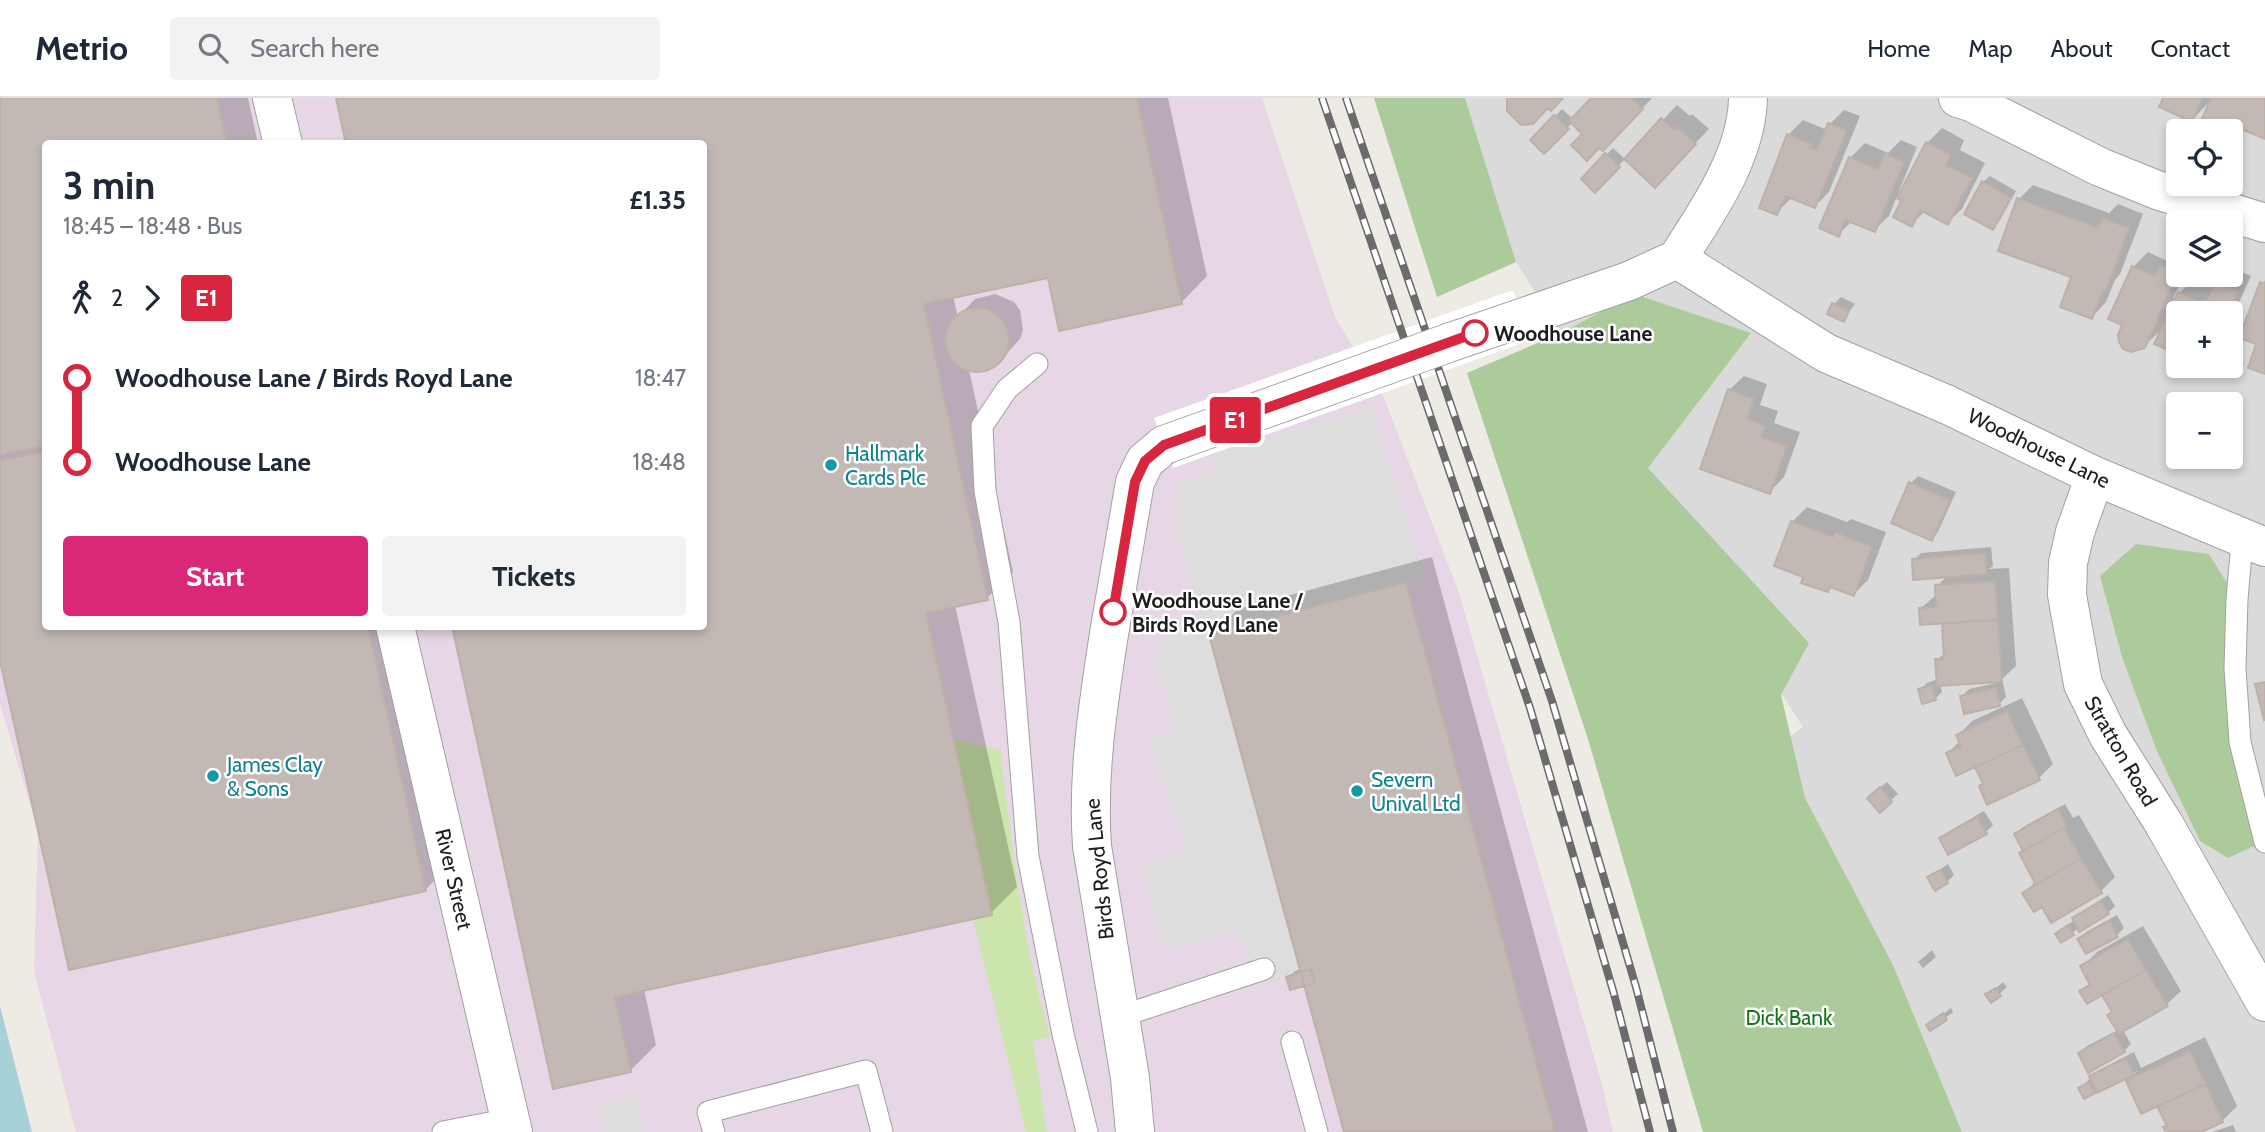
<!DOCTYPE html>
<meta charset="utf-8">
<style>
body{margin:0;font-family:Cabin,sans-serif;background:#f2f2f3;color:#1f2937;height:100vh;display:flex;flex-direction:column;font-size:26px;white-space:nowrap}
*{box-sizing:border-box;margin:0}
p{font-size:23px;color:#747a83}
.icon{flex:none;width:38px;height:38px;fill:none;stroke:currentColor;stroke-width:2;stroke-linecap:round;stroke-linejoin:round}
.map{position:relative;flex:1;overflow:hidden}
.sheet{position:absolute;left:42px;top:42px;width:665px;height:490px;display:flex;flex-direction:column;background:#fff;border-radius:7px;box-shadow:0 4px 10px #0003}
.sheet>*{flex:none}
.badge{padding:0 14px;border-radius:5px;font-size:24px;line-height:46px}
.tools{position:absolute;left:2166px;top:21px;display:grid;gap:14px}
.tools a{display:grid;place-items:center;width:77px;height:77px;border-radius:7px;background:#fff;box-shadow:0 4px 10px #0003;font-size:35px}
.map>.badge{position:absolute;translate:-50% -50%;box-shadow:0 0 0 4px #fff}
.legs{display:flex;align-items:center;gap:10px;height:77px;padding:0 21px;font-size:23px}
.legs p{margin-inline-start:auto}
.summary{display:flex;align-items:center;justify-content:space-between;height:119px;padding:0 21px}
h1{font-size:38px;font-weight:700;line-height:52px}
.primary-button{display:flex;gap:14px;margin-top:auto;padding:14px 21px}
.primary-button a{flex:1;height:80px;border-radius:7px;background:#db2777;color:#fff;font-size:28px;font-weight:700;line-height:80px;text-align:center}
.primary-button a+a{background:#f2f2f3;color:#1f2937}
ul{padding:0 21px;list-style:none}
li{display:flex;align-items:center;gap:24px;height:84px;font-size:26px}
li i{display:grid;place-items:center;width:10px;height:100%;margin:0 9px;background:currentColor}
li i::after{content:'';width:18px;height:18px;margin:-9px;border:5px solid;border-radius:50%;background:#fff}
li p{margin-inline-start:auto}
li:first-child i{background:linear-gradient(#0000 50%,currentColor 0)}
li:last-child i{background:linear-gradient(currentColor 50%,#0000 0)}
header{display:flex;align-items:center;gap:42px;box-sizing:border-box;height:98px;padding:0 35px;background:#fff;border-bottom:2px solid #e0e1e3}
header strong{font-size:33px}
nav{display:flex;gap:38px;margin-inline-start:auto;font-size:24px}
.search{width:490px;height:63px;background:#f2f2f3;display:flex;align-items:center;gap:18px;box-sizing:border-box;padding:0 24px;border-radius:7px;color:#747a83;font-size:26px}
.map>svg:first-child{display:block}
</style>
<header>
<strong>Metrio</strong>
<div class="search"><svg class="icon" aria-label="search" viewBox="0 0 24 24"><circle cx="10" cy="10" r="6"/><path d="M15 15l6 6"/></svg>Search here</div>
<nav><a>Home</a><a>Map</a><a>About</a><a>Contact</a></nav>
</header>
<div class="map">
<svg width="2265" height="1034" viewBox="0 0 2265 1034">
<rect width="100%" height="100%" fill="#eeeae4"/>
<!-- residential -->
<path fill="#dbdadb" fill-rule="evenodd" d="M1465 0H2265V1034H1962L1893 868 1738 677 1803 629 1714 493 1648 370 1634 196 1561 235 1516 164ZM2179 33H2231V86H2179ZM2179 124H2231V177H2179ZM2179 215H2231V268H2179ZM2179 306H2231V359H2179Z"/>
<!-- industrial -->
<path fill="#e7d6e5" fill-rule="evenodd" d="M0 0H1262L1335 219 1384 300 1459 495 1603 990 1613 1034H76L34 873 38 733 0 606ZM46 46H704V528H46Z"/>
<!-- grass -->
<path fill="#cce5ac" d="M953 641 1000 652C1012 748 1023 845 1050 939L1033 942 1047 1034H1026L973 821 992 816Z"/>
<!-- forest -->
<path fill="#accb9b" d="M1374 0H1465L1516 164 1437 199Z
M1634 196 1751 235 1648 370 1809 545 1781 597 1805 700 1893 867 1962 1034H1703L1588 641 1467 275 1561 235Z
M2136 446 2209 456 2237 501 2259 746 2228 760 2200 743 2156 651 2122 559 2100 478Z"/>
<!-- parking -->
<path fill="#ddd" d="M1373 310 1424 479 1210 537 1294 850 1311 871 1255 888 1239 832 1166 853 1142 767 1189 752 1147 639 1166 634 1175 628 1154 560 1172 522 1203 514 1177 438 1178 384 1218 372 1214 356Z
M637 997 645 1034H605L598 1007Z"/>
<!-- water -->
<path fill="#a7d1d9" d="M0 908 32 1034H0Z"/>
<!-- pier -->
<path fill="#fff" d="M1513 192 1531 242 1173 370 1154 320Z"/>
<!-- shadow -->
<path fill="#0003" d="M0 0H248L258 46H46V528H399L452 765 426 791 0 555Z
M338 0H1168L1207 178 1181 205 1049 177 953 198 958 219 975 201 995 196 1014 204 1020 212 1023 232 1020 241 998 265 979 273 969 272 1013 474 987 500 955 507 1017 789 991 815 644 891 656 947 630 973 555 989 704 528V46Z
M1594 0H1652L1603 51 1573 24 1544 53 1533 42 1562 11 1573 21Z
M2165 0H2265V39L2241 29 2231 39V33H2217L2201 27 2212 1 2192 22Z
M1677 7 1690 18 1692 16 1709 31 1669 73 1626 61Z
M1844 12 1860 18 1829 94 1815 108 1792 99 1777 115 1788 37 1803 22 1827 32 1830 26Z
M1942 30 1964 42 1960 52 1985 65 1962 111 1947 125 1925 113 1911 127 1904 102 1897 98 1889 118 1874 132 1852 123 1838 137 1850 60 1865 45 1888 55 1901 42 1917 49 1898 96 1900 97 1927 45Z
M1613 50 1625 61 1595 92 1583 81Z
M1990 78 2016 93 2000 122 1993 129 1983 84Z
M2033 87 2109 115 2118 106 2143 116 2120 176 2115 182 2106 204 2092 219 2073 178 2019 101Z
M2176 153 2179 154V177H2184L2173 201 2194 181 2215 190 2225 177H2231L2232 170 2251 178 2231 222V215H2179L2144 248 2125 226 2133 169 2148 154 2167 163Z
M2265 182V274L2259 245 2245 240 2231 268V230L2243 236Z
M1841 199 1855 206 1843 222 1829 215 1834 206Z
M2209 268H2231L2224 275Z
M1744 278 1767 286 1760 307 1778 313 1774 325 1800 334 1784 379 1770 394 1729 292Z
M1918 378 1956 394 1938 434 1931 441 1911 385Z
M1807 409 1847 424 1851 421 1886 434 1868 482 1854 496 1832 488 1827 492 1805 478 1792 424Z
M1991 449 1993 468 1989 471 2009 470 2016 568 2002 581 2006 599 1999 606 1962 598 1969 591 1997 585 1996 583 1940 586 1942 594 1935 601 1920 592 1927 585 1938 581 1937 562 1946 554 1944 524 1920 511 1937 496V488L1947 478 1914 462 1921 455Z
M1432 459 1588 1034H1346L1305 885 1288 880 1295 873 1301 871 1211 538 1238 511Z
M2022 600 2053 666 2039 680 1981 688 1984 685 1976 667 1948 655 1960 643 1958 638 1972 623Z
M1887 684 1898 696 1880 712 1876 693Z
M2065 706 2073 720 2079 717 2115 779 2101 793 2043 806 2024 795 2036 783 2025 752 2016 736 2023 729Z
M1984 713 1993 727 1986 734 1941 741 1948 734Z
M1948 766 1954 777 1947 784 1929 779Z
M2108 797 2115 808 2108 815 2079 830 2061 843 2057 836 2064 829 2075 822 2074 820 2081 814Z
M2117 817 2124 830 2117 837 2079 841 2086 834Z
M2143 828 2181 893 2166 907 2123 932 2131 946 2124 953 2080 955 2087 948 2118 932 2113 913 2103 895 2082 893 2091 884 2082 869 2097 854Z
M1932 852 1936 859 1923 870 1918 864Z
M2003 884 2007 889 1992 902 1988 897Z
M1951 910 1953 914 1931 931 1929 927Z
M2205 939 2237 1008 2222 1023 2198 1034H2167L2165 1029 2168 1027 2158 1006 2128 983 2137 973 2098 993 2097 991 2094 994 2080 990 2099 972 2134 954 2141 970Z
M2233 1027 2236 1034H2212Z"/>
<!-- building -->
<path fill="#c2b9b4" stroke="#bfb0a7" stroke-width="2" d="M0 0H217L227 46H46V348L0 357Z
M336 0H1137L1182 206 1059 233 1048 180 924 206 988 502 926 515 992 817 615 899 631 974 553 991 452 528H704V46H346Z
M1507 0H1563L1551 13 1548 10 1533 26 1521 27 1507 13Z
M1591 0H1632L1643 11 1603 53 1599 50 1587 63 1571 47 1582 36 1569 23Z
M2163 0H2202L2192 24 2159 9Z
M2211 0H2265V41L2236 29 2232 41 2231 33H2213L2199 28Z
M1554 17 1569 31 1544 56 1530 42Z
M1661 20 1674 32 1677 29 1696 46 1655 90 1624 61Z
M1828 25 1847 33 1815 110 1785 98 1777 117 1759 110 1787 36 1812 46 1810 49 1817 52Z
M1926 44 1951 57 1946 67 1972 80 1948 127 1920 112 1912 129 1893 119 1901 103 1897 100Z
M1605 55 1620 69 1595 95 1581 81Z
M1885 55 1904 64 1875 134 1845 122 1839 139 1819 130 1849 59 1878 71Z
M1982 83 2011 100 1993 132 1964 116Z
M2017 100 2098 130 2102 120 2129 130 2106 193 2103 192 2092 221 2060 209 2071 179 1998 153Z
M2160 167 2178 174 2145 250 2131 254 2123 251 2119 244 2118 237 2122 227 2108 221 2132 168 2155 178Z
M2216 183 2238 193 2227 215H2179V257L2154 246 2178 194 2205 206Z
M2260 184 2265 186V276L2248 270 2256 246 2239 240Z
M1832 205 1849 213 1844 224 1827 216Z
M945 242a32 32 0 1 1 64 0a32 32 0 1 1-64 0Z
M1728 291 1754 301 1747 321 1765 328 1761 339 1787 348 1770 396 1700 371Z
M46 353V528H368L426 793 69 872 0 563V363Z
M1909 384 1950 402 1932 443 1891 425Z
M1791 423 1833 439 1835 434 1872 449 1854 498 1830 489 1828 494 1801 485 1803 479 1774 468Z
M1985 455 1987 476 1913 482 1912 461Z
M1995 483 1998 522 1920 527 1919 510 1936 509 1935 487Z
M1406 484 1555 1034H1344L1294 850 1209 537Z
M1998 522 2002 584 1937 588 1935 561H1944L1942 525Z
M2265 584V621L2264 622 2255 586Z
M1932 587 1936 602 1922 606 1918 591Z
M1996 590 2000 608 1964 616 1960 598Z
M2007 613 2023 647 1956 678 1946 655 1961 648 1956 637Z
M2023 647 2040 682 1987 707 1979 688 1983 686 1975 669Z
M1880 689 1892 704 1880 715 1867 700Z
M2058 711 2067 728 2023 753 2014 736Z
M1977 719 1987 736 1948 757 1939 740Z
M2064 730 2081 760 2036 787 2019 755Z
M2081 760 2102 795 2051 825 2042 809 2034 814 2022 795Z
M1940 772 1948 785 1935 793 1927 779Z
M2101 803 2109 816 2079 834 2072 820Z
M2110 823 2118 839 2086 856 2077 841Z
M2068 827 2074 837 2061 845 2055 836Z
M2128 841 2146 872 2087 906 2079 893 2090 887 2080 868Z
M1311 871 1315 885 1290 892 1286 879Z
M2146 872 2168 908 2119 936 2107 917 2112 914 2102 897Z
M1996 890 2001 898 1991 905 1985 896Z
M1943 915 1947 922 1930 933 1926 927Z
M2114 935 2125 954 2088 975 2078 955Z
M2190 953 2206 986 2141 1016 2126 983Z
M2126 960 2134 977 2097 995 2089 978Z
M2089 984 2095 995 2084 1001 2078 990Z
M2206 986 2223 1024 2202 1034H2166L2163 1029 2167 1028 2157 1008Z"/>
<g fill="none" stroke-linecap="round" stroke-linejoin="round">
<!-- lane casing -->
<g stroke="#a1a1a1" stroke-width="23">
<path id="lane" d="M1037 266 1007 291 982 328 985 393 1009 524 1028 758 1063 936 1087 1034
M2245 442 2241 456 2237 501 2235 570 2240 644 2265 744
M1119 919 1264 871
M1292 944 1317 1034
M443 1034 510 1021
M714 1034 708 1014 866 973 882 1034"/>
</g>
<!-- street casing -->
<g stroke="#a1a1a1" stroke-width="40">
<path id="street" d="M272 0 283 46
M1958 0 1971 4 2100 69 2157 92 2265 125
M1677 161C1707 114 1747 58 1748 0
M1451 244 1629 183 1677 161 1826 255 1948 307 2095 378 2265 449
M2095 378 2075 434 2068 465 2067 497 2083 586 2108 637 2164 726 2265 904
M395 528 513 1034
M1135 1034 1130 980 1092 748C1087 677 1098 607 1109 536 1118 485 1126 434 1135 384L1145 363 1164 347"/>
</g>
<!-- lane -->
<use href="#lane" stroke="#fff" stroke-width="21"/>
<!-- street -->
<use href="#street" stroke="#fff" stroke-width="38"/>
<!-- rail casing -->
<g stroke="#6b6b6b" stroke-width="8">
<path id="rail" d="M1322 0 1530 610 1614 896 1650 1034
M1346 0 1552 603 1636 889 1673 1034"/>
</g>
<!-- rail -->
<use href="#rail" stroke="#fff" stroke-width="5" stroke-dasharray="16" stroke-linecap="butt"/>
<!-- street-bridge casing -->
<g stroke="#a1a1a1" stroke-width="40" stroke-linecap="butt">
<path id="street-bridge" d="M1164 347 1451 244"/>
</g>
<!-- street-bridge -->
<use href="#street-bridge" stroke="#fff" stroke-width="38"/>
</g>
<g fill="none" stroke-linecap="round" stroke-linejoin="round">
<!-- line-1 casing -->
<g stroke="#fff" stroke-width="16">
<path id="line-1" d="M1113 514 1135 384 1145 363 1164 347 1475 235"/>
</g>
<!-- line-1 -->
<use href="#line-1" stroke="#d7263d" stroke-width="10"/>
</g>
<!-- markers -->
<g fill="#fff" stroke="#d7263d" stroke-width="3.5">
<circle cx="1475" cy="235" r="12"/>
<circle cx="1113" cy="514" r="12"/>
</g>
<g fill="#0f9aa8" stroke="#fff" stroke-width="2.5">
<circle cx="831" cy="367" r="7"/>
<circle cx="213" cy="678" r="7"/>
<circle cx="1357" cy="693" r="7"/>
</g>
<g text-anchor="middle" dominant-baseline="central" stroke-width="5" stroke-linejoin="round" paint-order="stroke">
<!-- stop labels -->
<g font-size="21" font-weight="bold" fill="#1d1d1d" stroke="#fff" text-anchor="start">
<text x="1494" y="235">Woodhouse Lane</text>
<text x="1132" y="502">Woodhouse Lane /<tspan x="1132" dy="24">Birds Royd Lane</tspan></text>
</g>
<!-- street labels -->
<g font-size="21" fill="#1d1d1d" stroke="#fff">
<text transform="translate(2039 350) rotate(26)">Woodhouse Lane</text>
<text transform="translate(2121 653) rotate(60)">Stratton Road</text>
<text transform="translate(1099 771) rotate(-96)">Birds Royd Lane</text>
<text transform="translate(454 781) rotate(77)">River Street</text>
</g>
<!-- culture labels -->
<g font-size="21" fill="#0d838f" stroke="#fff" text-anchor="start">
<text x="845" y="355">Hallmark<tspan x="845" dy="24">Cards Plc</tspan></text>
<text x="227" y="666">James Clay<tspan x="227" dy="24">&amp; Sons</tspan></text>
<text x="1371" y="681">Severn<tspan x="1371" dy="24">Unival Ltd</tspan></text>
</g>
<!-- park labels -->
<g font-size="21" fill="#127513" stroke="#fff">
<text x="1789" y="919">Dick Bank</text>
</g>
</g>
</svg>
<div class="tools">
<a><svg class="icon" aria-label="locate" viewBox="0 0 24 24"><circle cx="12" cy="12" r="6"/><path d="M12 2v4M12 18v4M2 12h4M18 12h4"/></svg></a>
<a><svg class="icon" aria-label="layers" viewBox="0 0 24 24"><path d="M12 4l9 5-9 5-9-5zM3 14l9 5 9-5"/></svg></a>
<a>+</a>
<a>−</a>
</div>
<b class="badge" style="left:1235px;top:322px;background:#d7263d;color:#fff">E1</b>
<section class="sheet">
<div class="summary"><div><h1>3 min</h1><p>18:45 – 18:48 · Bus</p></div><b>£1.35</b></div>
<div class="legs"><svg class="icon" aria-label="walk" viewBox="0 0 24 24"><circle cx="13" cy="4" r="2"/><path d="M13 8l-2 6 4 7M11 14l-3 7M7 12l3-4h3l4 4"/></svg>2<svg class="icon" aria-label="forward" viewBox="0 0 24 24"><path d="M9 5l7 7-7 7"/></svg><b class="badge" style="background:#d7263d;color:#fff">E1</b></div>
<ul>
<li><i style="color:#d7263d"></i><b>Woodhouse Lane / Birds Royd Lane</b><p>18:47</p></li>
<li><i style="color:#d7263d"></i><b>Woodhouse Lane</b><p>18:48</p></li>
</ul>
<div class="primary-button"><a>Start</a><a>Tickets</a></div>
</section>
</div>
